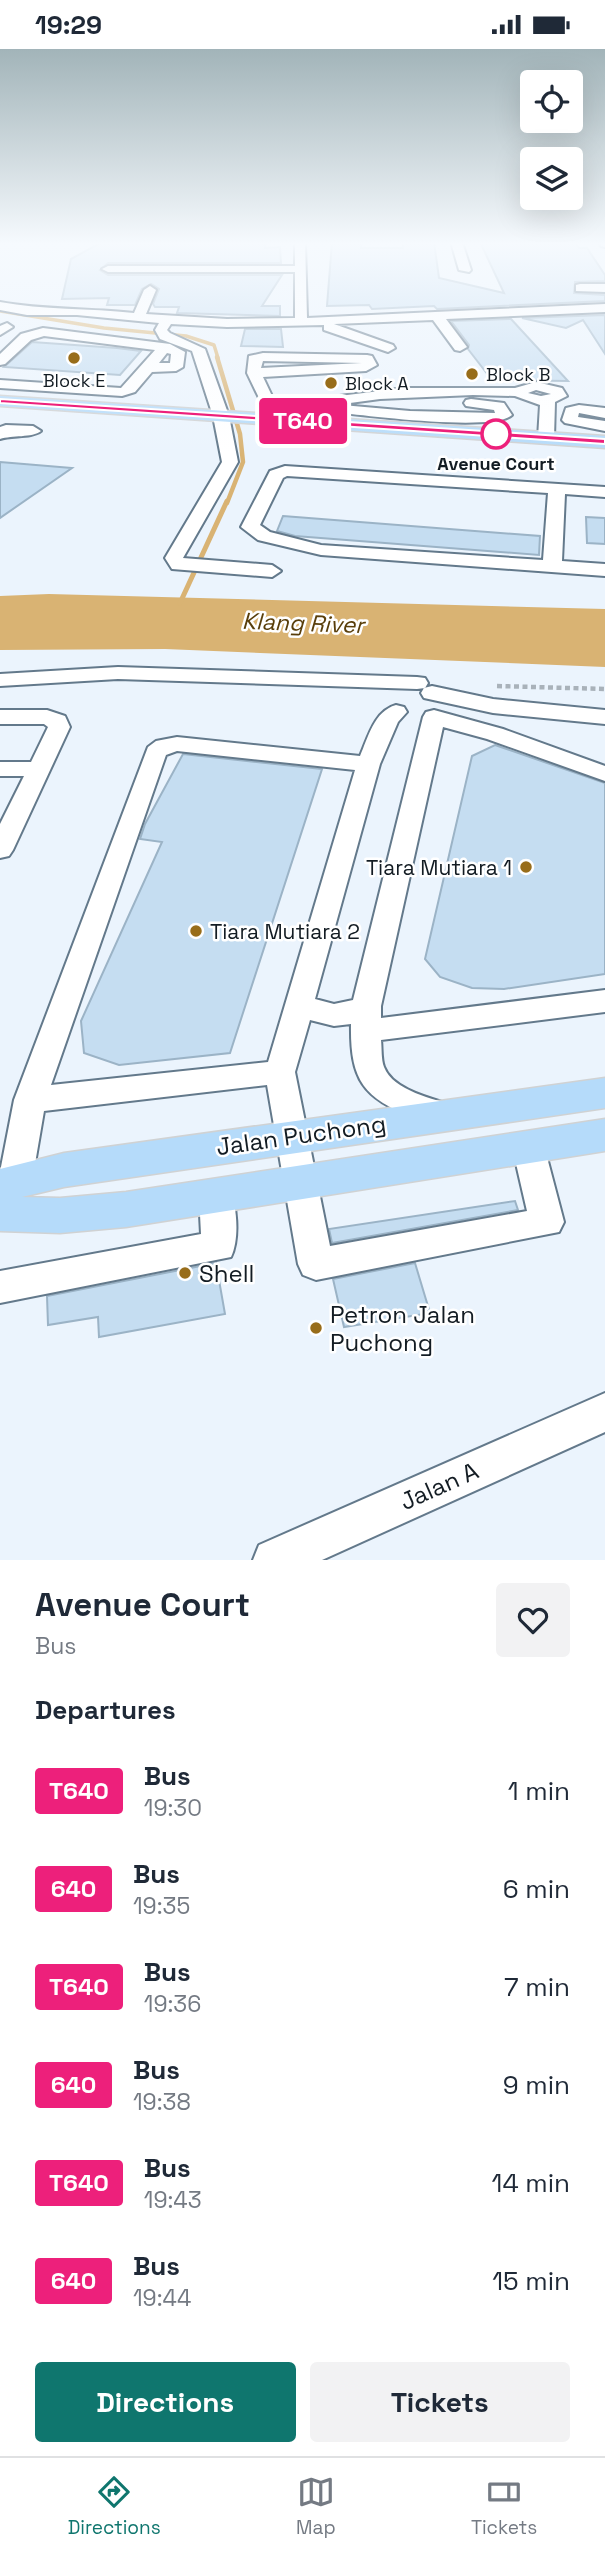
<!DOCTYPE html>
<style>
body{margin:0;font-family:"Space Grotesk",sans-serif;background:#f2f2f3;color:#1f2937;height:100vh;display:flex;flex-direction:column;font-size:26px;white-space:nowrap}
*{box-sizing:border-box;margin:0}
p{font-size:23px;color:#747a83}
.icon{flex:none;width:38px;height:38px;fill:none;stroke:currentColor;stroke-width:2;stroke-linecap:round;stroke-linejoin:round}
.map{position:relative;height:1511px;overflow:hidden}
.side{display:flex;flex-direction:column;background:#fff;flex:1}
.side>*{flex:none}
.badge{padding:0 14px;border-radius:5px;font-size:24px;line-height:46px}
.fabs{position:absolute;left:520px;top:21px;display:grid;gap:14px}
.fabs a{display:grid;place-items:center;width:63px;height:63px;border-radius:7px;background:#fff;box-shadow:0 7px 28px #0002;font-size:35px}
.map>.badge{position:absolute;translate:-50% -50%;box-shadow:0 0 0 4px #fff}
h2{padding:0 35px;font-size:26px;line-height:63px}
.round{display:grid;place-items:center;flex:none;width:74px;height:74px;border-radius:7px;background:#f2f2f3}
.head{display:flex;align-items:center;justify-content:space-between;height:119px;padding:0 35px}
h1{font-size:33px;font-weight:700;line-height:52px}
.cta{display:flex;gap:14px;margin-top:auto;padding:14px 35px}
.cta a{flex:1;height:80px;border-radius:7px;background:#0f766e;color:#fff;font-size:28px;font-weight:700;line-height:80px;text-align:center}
.cta a+a{background:#f2f2f3;color:#1f2937}
ul{padding:0;list-style:none}
li{display:flex;align-items:center;gap:21px;height:98px;padding:0 35px}
li div{flex:1}
li b{display:block;font-size:26px}
li em{font-style:normal}
li .badge{min-width:77px;font-weight:700;text-align:center}
.status{display:flex;justify-content:space-between;align-items:center;height:49px;padding:0 35px;background:#fff;direction:ltr}
.status svg{height:19px;fill:currentColor}
.dock{display:flex;justify-content:space-around;align-items:center;height:98px;border-top:2px solid #e0e1e3;background:#fff;font-size:19px;color:#747a83}
.dock a{display:grid;justify-items:center;gap:4px}
.dock .current{color:#0f766e}
.map>svg:first-child{display:block}
</style>
<div class="status"><b>19:29</b><svg viewBox="0 0 49 12"><path d="M0 12V9h3v3zM5 12V6h3v6zM10 12V3h3v9zM15 12V0h3v12zM26 1h20v11H26zM47 4h2v5h-2z"/></svg></div>
<div class="map">
<svg width="605" height="1511" viewBox="0 0 605 1511">
<rect width="100%" height="100%" fill="#ebf4fd"/>
<!-- water -->
<path fill="#d9b373" d="M49 545 605 560V618L165 600 0 601V547Z"/>
<g fill="none" stroke-linecap="round" stroke-linejoin="round">
<!-- stream-far2 -->
<path stroke="#d9b373" stroke-width="3.5" d="M0 262 104 279 186 287 214 296 218 309"/>
<!-- stream-far1 -->
<path stroke="#d9b373" stroke-width="4.5" d="M217 308 240 385 243 413 227 454"/>
<!-- stream -->
<path stroke="#d9b373" stroke-width="5" d="M180 554 227 452"/>
</g>
<!-- building -->
<path fill="#c5ddf1" stroke="#9bb3c6" stroke-width="2" d="M102 193H265V199L280 198 281 214H108L100 221 108 226H282L262 257H280V267L177 264 179 258H155L153 255 159 240 151 235 142 240 135 256H107L109 249 62 250 71 210Z
M332 193H361V199H403V193H434L439 229 504 244 480 193H575L579 199H587L605 226V232L575 233 574 244 605 246V252L437 260 434 257 372 260 369 256 327 257Z
M605 266V305L583 271 566 279 522 269Z
M511 270 568 332 492 331 468 300 469 296 451 272Z
M245 280H281L283 298 241 297Z
M32 293 117 299 141 302 120 326 4 318Z
M0 413 72 419 0 469Z
M283 467 540 487 539 506 295 487 277 482Z
M586 468 605 469V495L587 494Z
M495 696 605 734V925L504 940 472 939 440 928 425 910 472 707Z
M183 705 322 720 230 1004 119 1016 84 1004 81 972 162 793 140 790 145 775Z
M515 1152 518 1161 332 1194 329 1180Z
M216 1214 225 1265 99 1288 98 1268 48 1276 47 1247Z
M415 1214 430 1264 344 1278 333 1230Z"/>
<g fill="none" stroke-linecap="round" stroke-linejoin="round">
<!-- minor casing -->
<g stroke="#63798b" stroke-width="4">
<path id="minor" d="M295 193H305L307 269 605 255V263L446 270 467 298 460 302 455 301 433 271 334 275 393 296 395 299 388 303 324 281V276L227 278 171 275 167 281 170 284 205 300 229 367 238 413 183 509 272 516 281 522 272 528 172 520 165 509 222 413 213 367 192 302 160 290 155 281 159 274 77 266H27L0 261V253C43 261 89 259 134 264L144 241 150 237 156 241 146 265 227 270 295 269V223H108L102 220 108 217H295Z
M451 193H462L471 221 469 223 459 221Z
M599 193H605V198L601 197Z
M580 235H605V243L576 242V236Z
M7 274 13 278 0 286V277Z
M43 279 170 295 185 303 183 318 176 322 152 323 135 343 122 347 0 339V331L121 339 155 301 44 287 31 291 5 315 0 316V305L21 285ZM167 304 171 305 170 314H159Z
M263 304 367 306 372 307 377 316 366 322 263 328 272 347 283 352H299L404 339H515L536 333 562 339 567 347 555 353 554 389 546 394 538 389 540 356 515 347 473 346 380 350 290 362 261 353 247 324 249 307ZM263 312 362 314 261 319ZM536 341 551 345 541 347 528 344Z
M471 350 504 354 512 366C494 383 371 367 342 364L335 360 342 356 410 362 495 364 494 361 466 357 464 354 466 351Z
M579 356 605 359V369L579 364 578 368 605 372V382L565 374 562 371 566 359Z
M6 376 33 377 41 382C32 389 12 386 0 390V378Z
M285 417 605 438V448L565 445 562 512 605 515V527L321 506 258 491 241 478 270 422ZM287 427 548 444 543 511 321 496 270 483 260 476 283 429Z
M118 618 417 628 425 629 428 634 425 639 417 640 118 630 0 637V625Z
M432 637 493 650 605 661V675L493 664 424 649 421 644 424 639Z
M396 656 404 658 407 663 398 673 380 715 315 950 334 955 353 951 423 668 426 663 434 661 503 680 605 717V732L487 690 443 678 381 957V969L605 941V963L381 991C382 1000 381 1010 384 1018 393 1042 435 1050 455 1057L460 1066 455 1075C440 1080 429 1074 414 1068 362 1050 350 1029 351 975L334 977 310 971 295 1023 330 1197 527 1162 512 1097 516 1088 528 1084 540 1088 544 1097 564 1173 559 1183 316 1231 303 1226 298 1215 267 1036 44 1062 32 1132 27 1142 15 1146 3 1142 0 1123 14 1051 148 698 156 692 177 688 360 707C368 689 374 662 396 656ZM177 702 355 721 268 1013 51 1036 166 706Z
M0 661H47L65 667 70 678 13 801 9 807 0 809V775L24 727H0V713H31L48 678 44 675H0Z
M216 1132 228 1136C237 1154 240 1189 231 1208L0 1254V1222L201 1185 199 1146 204 1136Z
M605 1344V1383L322 1511H253L259 1496Z"/>
</g>
<!-- major casing -->
<g stroke="#d0d2d3" stroke-width="3">
<path id="major" d="M0 347 605 387V399L0 357Z
M605 1029V1059L64 1138 22 1148 60 1149 126 1143 605 1070V1102L126 1178 60 1184 0 1182V1120L64 1104Z"/>
</g>
<!-- path -->
<path stroke="#a9b2ba" stroke-width="4.5" stroke-dasharray="5 3.5" stroke-linecap="butt" d="M497 637 605 640"/>
<!-- minor -->
<use href="#minor" fill="#fff" fill-rule="evenodd"/>
<!-- major -->
<use href="#major" fill="#b5dbfa" fill-rule="evenodd"/>
</g>
<!-- sky -->
<linearGradient id="sky" x2="0" y2="1"><stop stop-color="#a2b4b9"/><stop offset="0.48" stop-color="#f6fafe"/><stop offset="1" stop-color="#f6fafe" stop-opacity="0"/></linearGradient>
<rect width="605" height="405" fill="url(#sky)"/>
<!-- line -->
<path fill="#ed207b" stroke="#fff" stroke-width="2" d="M0 350 605 390V395L0 354Z"/>
<!-- markers -->
<g fill="#986d1a" stroke="#fff" stroke-width="2.5">
<circle cx="74" cy="309" r="7"/>
<circle cx="472" cy="325" r="7"/>
<circle cx="331" cy="334" r="7"/>
<circle cx="526" cy="818" r="7"/>
<circle cx="196" cy="882" r="7"/>
<circle cx="185" cy="1224" r="7"/>
<circle cx="316" cy="1279" r="7"/>
</g>
<circle fill="#fff" stroke="#ed207b" stroke-width="3.5" cx="496" cy="385" r="14"/>
<g text-anchor="middle" dominant-baseline="central" stroke-width="5" stroke-linejoin="round" paint-order="stroke">
<!-- far-poi labels -->
<g font-size="18" fill="#131c23" stroke="#fff" text-anchor="start">
<text x="486" y="325">Block B</text>
<text x="74" y="331" text-anchor="middle">Block E</text>
<text x="345" y="334">Block A</text>
</g>
<!-- far-stop labels -->
<g font-size="18" font-weight="bold" fill="#131c23" stroke="#fff">
<text x="496" y="414">Avenue Court</text>
</g>
<!-- poi labels -->
<g font-size="21" fill="#131c23" stroke="#fff" text-anchor="end">
<text x="512" y="818">Tiara Mutiara 1</text>
<text x="210" y="882" text-anchor="start">Tiara Mutiara 2</text>
</g>
<!-- water labels -->
<g font-size="23" font-style="italic" fill="#593e0a" stroke="#fff">
<text transform="translate(303 574) rotate(2)">Klang River</text>
</g>
<!-- near-street labels -->
<g font-size="24" fill="#131c23" stroke="#fff">
<text transform="translate(301 1086) rotate(-8)">Jalan Puchong</text>
<text transform="translate(439 1437) rotate(-24)">Jalan A</text>
</g>
<!-- near-poi labels -->
<g font-size="24" fill="#131c23" stroke="#fff" text-anchor="start">
<text x="199" y="1224">Shell</text>
<text x="330" y="1265">Petron Jalan<tspan x="330" dy="28">Puchong</tspan></text>
</g>
</g>
</svg>
<div class="fabs">
<a><svg class="icon" aria-label="locate" viewBox="0 0 24 24"><circle cx="12" cy="12" r="6"/><path d="M12 2v4M12 18v4M2 12h4M18 12h4"/></svg></a>
<a><svg class="icon" aria-label="layers" viewBox="0 0 24 24"><path d="M12 4l9 5-9 5-9-5zM3 14l9 5 9-5"/></svg></a>
</div>
<b class="badge" style="left:303px;top:372px;background:#ed207b;color:#fff">T640</b>
</div>
<section class="side">
<div class="head"><div><h1>Avenue Court</h1><p>Bus</p></div><a class="round"><svg class="icon" aria-label="heart" viewBox="0 0 24 24"><path d="M12 20l-8-8c-3-5 5-10 8-4 3-6 11-1 8 4z"/></svg></a></div>
<h2>Departures</h2>
<ul>
<li><span class="badge" style="background:#ed207b;color:#fff">T640</span><div><b>Bus</b><p>19:30</p></div><em>1 min</em></li>
<li><span class="badge" style="background:#ed207b;color:#fff">640</span><div><b>Bus</b><p>19:35</p></div><em>6 min</em></li>
<li><span class="badge" style="background:#ed207b;color:#fff">T640</span><div><b>Bus</b><p>19:36</p></div><em>7 min</em></li>
<li><span class="badge" style="background:#ed207b;color:#fff">640</span><div><b>Bus</b><p>19:38</p></div><em>9 min</em></li>
<li><span class="badge" style="background:#ed207b;color:#fff">T640</span><div><b>Bus</b><p>19:43</p></div><em>14 min</em></li>
<li><span class="badge" style="background:#ed207b;color:#fff">640</span><div><b>Bus</b><p>19:44</p></div><em>15 min</em></li>
</ul>
<div class="cta"><a>Directions</a><a>Tickets</a></div>
</section>
<nav class="dock">
<a class="current"><svg class="icon" aria-label="directions" viewBox="0 0 24 24"><path d="M12 3l9 9-9 9-9-9zM9 14v-3h6M13 9l2 2-2 2"/></svg>Directions</a>
<a><svg class="icon" aria-label="map" viewBox="0 0 24 24"><path d="M3 6l6-2 6 2 6-2v14l-6 2-6-2-6 2zM9 4v14M15 6v14"/></svg>Map</a>
<a><svg class="icon" aria-label="tickets" viewBox="0 0 24 24"><path d="M3 7h18v10H3zM15 7v10"/></svg>Tickets</a>
</nav>
